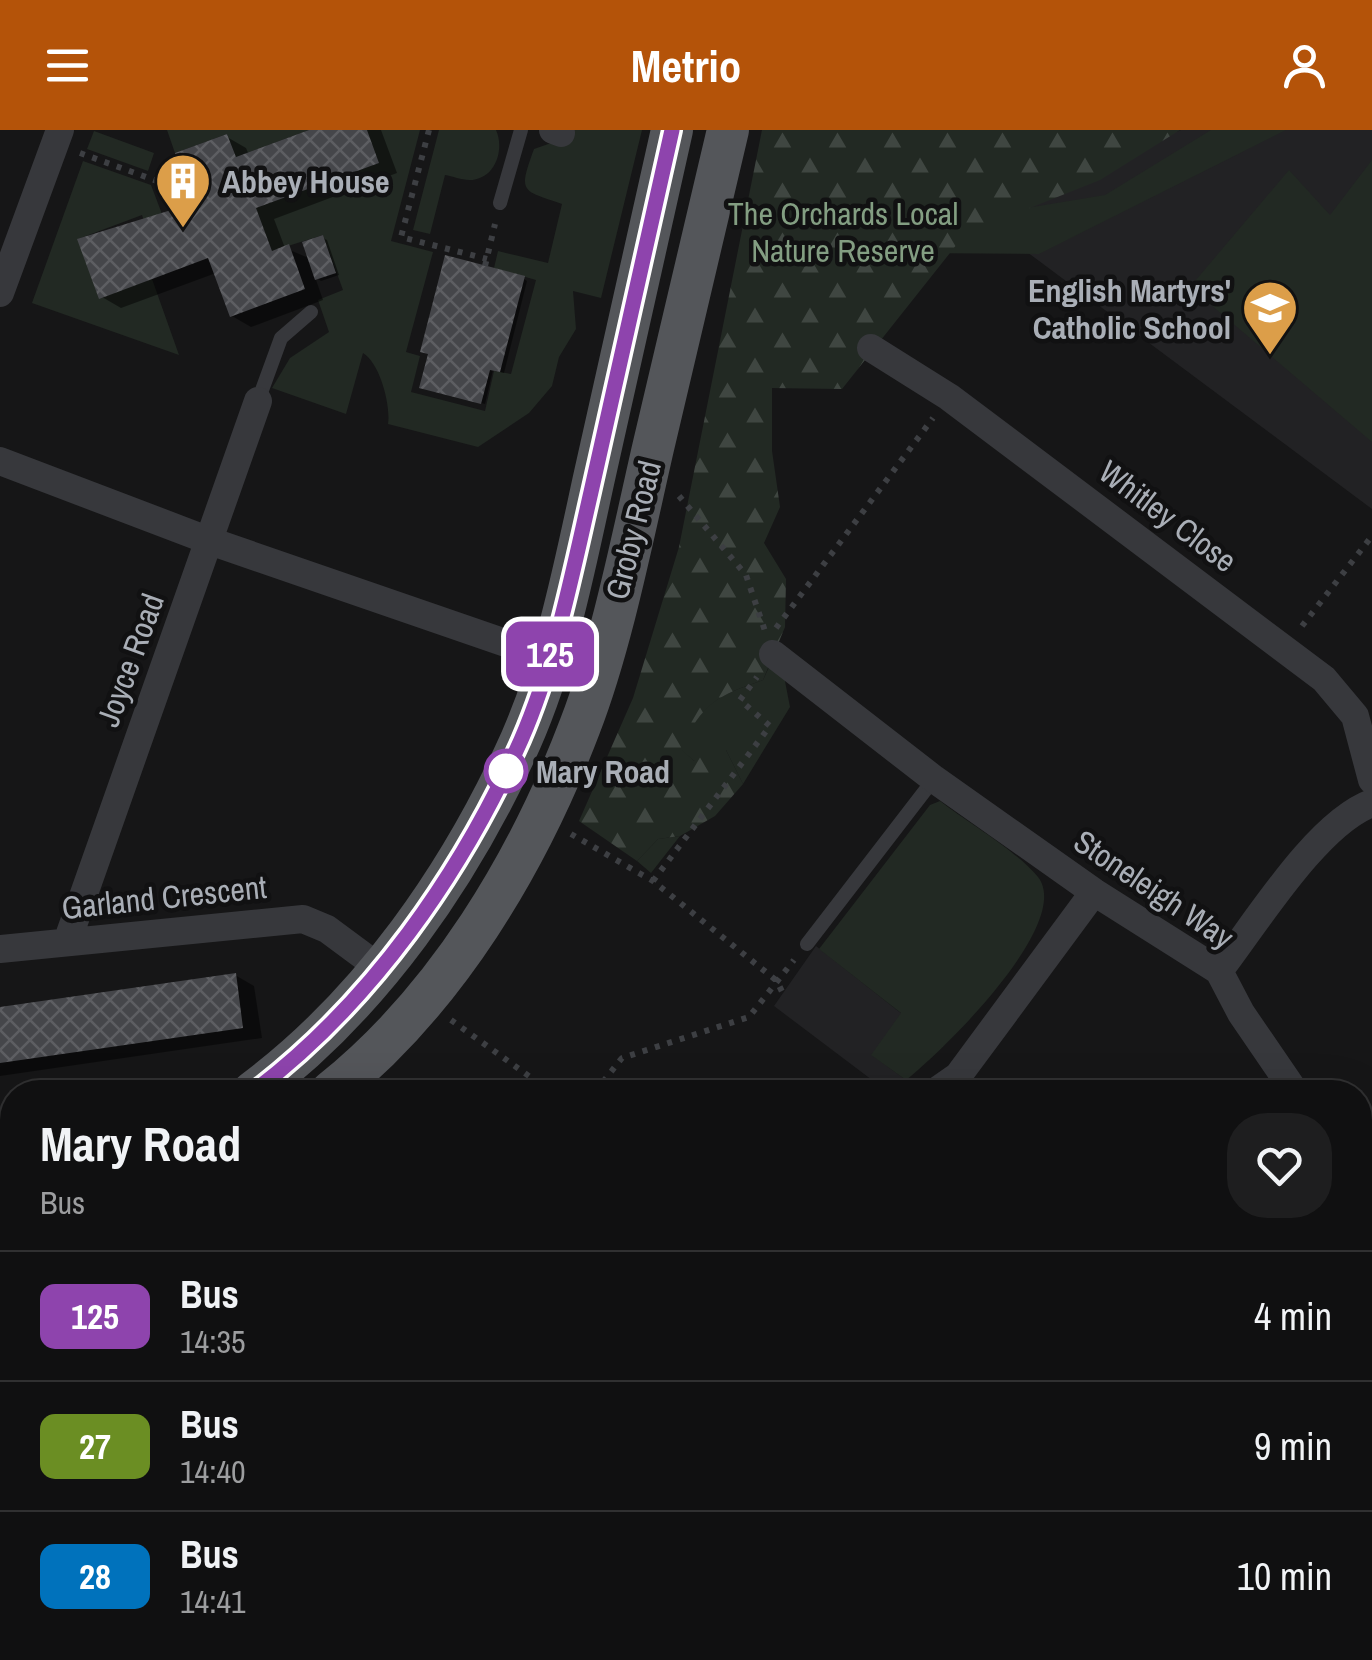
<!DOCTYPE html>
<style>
body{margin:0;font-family:"Archivo Narrow",sans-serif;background:#1e1e1f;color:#f1f3f6;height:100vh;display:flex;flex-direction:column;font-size:38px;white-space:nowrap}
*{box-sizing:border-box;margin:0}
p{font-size:32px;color:#9c9d9f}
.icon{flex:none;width:55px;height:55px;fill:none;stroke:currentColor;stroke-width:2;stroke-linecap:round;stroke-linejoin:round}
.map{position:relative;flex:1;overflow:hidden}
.sheet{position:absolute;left:0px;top:950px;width:1372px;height:580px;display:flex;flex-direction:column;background:#101011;border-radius:40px 40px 0 0;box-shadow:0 10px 40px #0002,0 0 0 2px #303031}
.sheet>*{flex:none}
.badge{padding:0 20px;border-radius:15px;font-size:35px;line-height:65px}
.map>.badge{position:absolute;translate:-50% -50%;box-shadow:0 0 0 5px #fff}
.round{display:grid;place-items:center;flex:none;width:105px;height:105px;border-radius:40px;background:#1e1e1f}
.summary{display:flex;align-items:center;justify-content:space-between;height:170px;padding:0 40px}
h1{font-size:48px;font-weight:700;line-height:75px}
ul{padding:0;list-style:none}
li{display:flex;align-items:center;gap:30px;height:130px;padding:0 40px;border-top:2px solid #303031}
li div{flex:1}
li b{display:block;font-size:38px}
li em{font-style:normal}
li .badge{min-width:110px;font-weight:700;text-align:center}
header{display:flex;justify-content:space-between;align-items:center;height:130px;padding:0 40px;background:#b45309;color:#fff;font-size:45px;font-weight:700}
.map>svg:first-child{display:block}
</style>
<header><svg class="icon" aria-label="menu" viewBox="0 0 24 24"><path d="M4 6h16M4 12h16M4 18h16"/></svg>Metrio<svg class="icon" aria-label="person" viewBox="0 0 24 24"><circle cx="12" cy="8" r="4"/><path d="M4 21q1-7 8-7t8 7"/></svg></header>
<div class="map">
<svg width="1372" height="1530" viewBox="0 0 1372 1530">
<defs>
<pattern id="forest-firs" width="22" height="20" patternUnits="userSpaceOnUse" patternTransform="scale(2.5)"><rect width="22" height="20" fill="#222923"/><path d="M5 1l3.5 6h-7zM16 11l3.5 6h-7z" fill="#3f4641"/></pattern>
<pattern id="building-cross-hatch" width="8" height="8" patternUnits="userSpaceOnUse" patternTransform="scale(2.5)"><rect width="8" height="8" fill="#45464a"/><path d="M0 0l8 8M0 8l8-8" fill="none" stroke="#5d5e62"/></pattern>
</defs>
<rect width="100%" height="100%" fill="#161617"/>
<!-- built -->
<path fill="#222224" d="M1181 0H1372V379L972 81Z
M816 816 902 884 872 925 906 950 884 959 774 876Z"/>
<!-- grass -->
<path fill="#222923" d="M167 0H309L236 27 227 4 175 23Z
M367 0H420L391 111 433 122 406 222 420 226 411 262 485 281 494 241 511 244 536 150 494 138 498 121 548 133 562 74C521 60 518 63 534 19L554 12 567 0H642L601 168 573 161 576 199 559 227 552 256 529 283 478 317 388 294C391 276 380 233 363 223L346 284 272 258 290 228 329 202 318 170 343 160 323 105 272 121 256 78 379 33Z
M439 0H496C505 20 495 50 469 50 462 50 452 46 445 45L430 104 413 100Z
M1211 0H1286L1039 124 760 122 1105 65Z
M94 1 154 23 148 41 87 19Z
M1372 30V312L1190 157 1289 40 1330 85Z
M83 31 151 55 162 84 144 91 142 85 78 109 100 168 152 149 179 225 32 173Z
M769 537 784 546 790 577 743 654 726 620 694 631 680 619C701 573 717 566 763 550Z
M940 671C967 692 1017 721 1038 747 1074 793 942 922 906 950L871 925 901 883 819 819 930 675Z
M680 706 651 743 637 731 658 709Z"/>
<!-- forest -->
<path fill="url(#forest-firs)" d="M762 0H1180L1100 50 965 104 842 259 772 258V321L780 377 764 413 786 449 785 497 763 550C717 566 702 573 681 619L694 631 706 617 726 620 743 654 715 686 680 706 658 709 637 731 579 691 633 568 679 417Z"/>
<!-- shadow -->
<path fill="#0007" d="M316 0H381L397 43 274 89 285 118 311 129 323 108 327 110 339 145 321 151 315 147 323 170 251 197 232 186 216 143 121 178 102 167 197 74 227 7 246 18 249 25Z
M524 149 527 151 504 243 493 240 485 274 425 259Z
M235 845 254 856 262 908 0 946V879Z
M12 1309V1407L0 1421V1320Z
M331 1518H404L417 1530H344Z"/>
<!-- building -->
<path fill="url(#building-cross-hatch)" d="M309 0H367L379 33 256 78 272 121 289 114 305 159 230 187 208 128 99 169 77 109 194 73 175 23 227 4 236 27Z
M323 105 336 143 315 150 302 112Z
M445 125 525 146 500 242 490 240 481 274 419 258 428 224 420 222Z
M236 843 243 898 0 933V877Z
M12 1306V1379L0 1391V1316Z
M327 1518H400L413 1530H341Z"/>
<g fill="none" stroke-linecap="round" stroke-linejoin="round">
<!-- path -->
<path stroke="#3d3f43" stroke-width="6" stroke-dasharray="5 8" stroke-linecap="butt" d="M429 0 401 107 487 129
M80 23 190 63
M485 136 495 94
M679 366 746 445 765 501
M1302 496 1372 406
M776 498 933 288
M571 704 653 751 777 851 785 868
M653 751 770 596 740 570 757 547
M451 890 551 962
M595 962 622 928 749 887 794 830
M1265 1518 1282 1530"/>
<!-- lane -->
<path stroke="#37383c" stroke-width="14" d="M500 73 521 0
M258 271 281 208 311 182
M807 814 934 649"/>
<!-- street -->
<path stroke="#37383c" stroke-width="28" d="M553 0 561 3
M0 163 60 0
M871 218 949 267 1324 549 1355 586 1372 650
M0 331 210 411 549 528
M773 524 934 649 1094 762 1219 841 1241 883 1295 962
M67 812 258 271
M0 819 303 789 327 799 381 839
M1219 841C1256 793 1317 693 1372 673
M935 962 958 946 1094 762
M1360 1057 1372 1075
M456 1518 469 1530
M618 1530 628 1518
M1084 1530 1093 1518"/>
<!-- primary -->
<path stroke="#54565a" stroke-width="42" d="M253 962C371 874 461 744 521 610 557 528 575 435 594 348 620 232 646 116 672 0
M331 962C446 870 528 733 580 596 612 513 633 405 653 318 678 212 703 106 728 0
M0 1159 12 1149
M0 1228 12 1218"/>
</g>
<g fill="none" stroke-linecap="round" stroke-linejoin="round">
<!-- line casing -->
<g stroke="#fff" stroke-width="22">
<path id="line" d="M253 962C371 873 461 744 521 610 555 532 572 445 591 362 619 242 645 121 672 0"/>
</g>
<!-- line -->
<use href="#line" stroke="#8e44ad" stroke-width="15"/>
</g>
<!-- icons -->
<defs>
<g id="building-pin" transform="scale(2.875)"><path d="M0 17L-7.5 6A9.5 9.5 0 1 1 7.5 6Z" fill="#dc9e49" stroke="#111112"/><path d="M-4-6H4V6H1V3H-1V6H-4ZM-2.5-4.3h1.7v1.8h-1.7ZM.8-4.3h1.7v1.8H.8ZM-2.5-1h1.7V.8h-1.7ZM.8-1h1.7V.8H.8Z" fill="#fff"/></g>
<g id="school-pin" transform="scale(2.875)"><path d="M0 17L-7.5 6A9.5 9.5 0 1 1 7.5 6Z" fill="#dc9e49" stroke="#111112"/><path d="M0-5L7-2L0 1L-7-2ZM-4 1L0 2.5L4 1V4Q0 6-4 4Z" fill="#fff"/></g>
</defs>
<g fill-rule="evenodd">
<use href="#building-pin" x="183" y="51"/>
<use href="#school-pin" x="1270" y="178"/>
</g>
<!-- markers -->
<circle fill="#fff" stroke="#8e44ad" stroke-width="5" cx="506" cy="641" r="20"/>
<g text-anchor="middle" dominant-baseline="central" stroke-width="9" stroke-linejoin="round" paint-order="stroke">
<!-- poi labels -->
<g font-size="32" font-weight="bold" fill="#a9aeb6" stroke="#111112" text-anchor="start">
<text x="222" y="51">Abbey House</text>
<text x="1231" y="160" text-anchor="end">English Martyrs'<tspan x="1231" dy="37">Catholic School</tspan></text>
</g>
<!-- park labels -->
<g font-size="32" fill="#839e82" stroke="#111112">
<text x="843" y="83">The Orchards Local<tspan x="843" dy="37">Nature Reserve</tspan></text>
</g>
<!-- street labels -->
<g font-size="32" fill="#a9aeb6" stroke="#111112">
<text transform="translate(1168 386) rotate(37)">Whitley Close</text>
<text transform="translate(633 400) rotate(-76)">Groby Road</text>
<text transform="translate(130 530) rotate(-70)">Joyce Road</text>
<text transform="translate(1154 759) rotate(34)">Stoneleigh Way</text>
<text transform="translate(164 767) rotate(-6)">Garland Crescent</text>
</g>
<!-- stop labels -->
<g font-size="32" font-weight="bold" fill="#a9aeb6" stroke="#111112" text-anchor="start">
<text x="536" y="641">Mary Road</text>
</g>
</g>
</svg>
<b class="badge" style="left:550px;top:524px;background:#8e44ad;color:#fff">125</b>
<section class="sheet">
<div class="summary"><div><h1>Mary Road</h1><p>Bus</p></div><a class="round"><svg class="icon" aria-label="heart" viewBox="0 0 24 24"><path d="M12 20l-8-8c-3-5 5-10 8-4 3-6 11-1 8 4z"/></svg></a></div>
<ul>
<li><span class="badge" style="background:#8e44ad;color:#fff">125</span><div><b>Bus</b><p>14:35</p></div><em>4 min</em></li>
<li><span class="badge" style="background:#6b8e23;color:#fff">27</span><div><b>Bus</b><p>14:40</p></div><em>9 min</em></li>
<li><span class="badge" style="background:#0072bc;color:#fff">28</span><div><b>Bus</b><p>14:41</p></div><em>10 min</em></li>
</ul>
</section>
</div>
